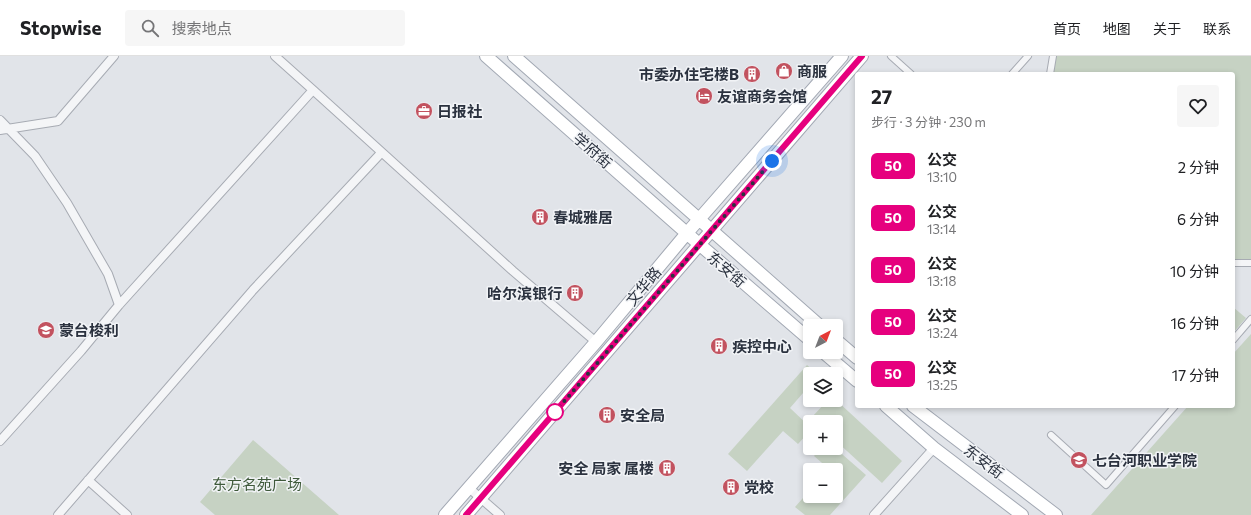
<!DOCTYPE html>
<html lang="zh">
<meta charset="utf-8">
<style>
body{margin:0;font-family:Commissioner,"Noto Sans SC",sans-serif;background:#f6f6f6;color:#202124;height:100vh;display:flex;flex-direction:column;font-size:15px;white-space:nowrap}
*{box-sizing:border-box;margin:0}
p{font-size:13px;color:#757577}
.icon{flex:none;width:22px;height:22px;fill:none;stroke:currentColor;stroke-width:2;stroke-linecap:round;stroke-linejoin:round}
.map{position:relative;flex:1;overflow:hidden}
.panel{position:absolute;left:855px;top:16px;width:380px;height:336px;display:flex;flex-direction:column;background:#fff;border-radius:4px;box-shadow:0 2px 6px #0003}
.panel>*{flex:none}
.badge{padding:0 8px;border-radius:6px;font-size:14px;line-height:26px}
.needle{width:26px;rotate:42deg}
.fabs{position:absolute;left:803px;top:263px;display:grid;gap:8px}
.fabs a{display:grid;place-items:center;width:40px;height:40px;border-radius:4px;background:#fff;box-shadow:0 2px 6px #0003;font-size:20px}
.you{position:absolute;width:20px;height:20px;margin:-10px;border:3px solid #fff;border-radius:50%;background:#1a73e8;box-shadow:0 0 0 6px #1a73e833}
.map>.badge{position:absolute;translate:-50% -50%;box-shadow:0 0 0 2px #fff}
.round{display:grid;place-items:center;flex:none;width:42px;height:42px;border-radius:4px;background:#f6f6f6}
.overview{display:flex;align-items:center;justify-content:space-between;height:68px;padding:0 16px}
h1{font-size:19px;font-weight:700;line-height:30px}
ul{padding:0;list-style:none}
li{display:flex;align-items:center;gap:12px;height:52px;padding:0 16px}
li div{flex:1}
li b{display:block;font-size:15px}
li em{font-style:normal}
li .badge{min-width:44px;font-weight:700;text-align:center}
header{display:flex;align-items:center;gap:24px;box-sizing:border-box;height:56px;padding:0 20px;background:#fff;border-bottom:1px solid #e0e0e0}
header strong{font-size:19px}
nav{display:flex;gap:22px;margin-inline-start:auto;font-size:14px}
.search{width:280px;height:36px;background:#f6f6f6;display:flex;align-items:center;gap:10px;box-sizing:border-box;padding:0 14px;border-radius:4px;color:#757577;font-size:15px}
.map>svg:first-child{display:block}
</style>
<header>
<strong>Stopwise</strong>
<div class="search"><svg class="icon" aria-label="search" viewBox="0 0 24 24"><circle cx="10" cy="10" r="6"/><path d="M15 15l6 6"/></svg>搜索地点</div>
<nav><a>首页</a><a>地图</a><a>关于</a><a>联系</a></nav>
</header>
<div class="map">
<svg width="1251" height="459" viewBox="0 0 1251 459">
<rect width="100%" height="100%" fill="#e1e4e9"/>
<!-- green -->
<path fill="#c6d2c3" d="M1053 0H1251V207H1233V18H1050Z
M1233 251 1246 262 1233 277Z
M1251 278V459H1091L1188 350H1233V298Z
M807 309 817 318H810V329L790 352 810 371V375L798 388 783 375 747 415 728 398Z
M828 344H836L902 405 882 427 836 385V366H816L811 362Z
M253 384 339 459H215L200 446Z
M821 392H835L866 419 830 459H805L795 451 810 434V440H836V414H828L829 413 814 400Z"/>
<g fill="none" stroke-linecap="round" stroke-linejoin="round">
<!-- pedestrian casing -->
<g stroke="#a7abb3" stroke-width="8">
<path id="pedestrian" d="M891 0 911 18
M1012 18 1028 0
M1050 18 1053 0
M1233 207H1251
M1233 284 1251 263
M1051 379 1106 429 1175 350"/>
</g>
<!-- minor casing -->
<g stroke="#a7abb3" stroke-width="10">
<path id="minor" d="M313 34 513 215 596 286
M0 64 35 100 67 147 108 218 119 249
M0 74 58 65 114 0
M0 385 81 295 119 249 313 34 275 0
M88 424 127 459
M469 432 500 459
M58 459 253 234 381 97
M874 459 934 392"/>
</g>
<!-- primary casing -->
<g stroke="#a2a8b3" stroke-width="14">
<path id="primary" d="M486 0 699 188 810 284
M514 0 820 270
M836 284 857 302
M823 296 857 325
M886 350 934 392 1022 459
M913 350 1056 459
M445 459 596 286 687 177 842 0
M466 459 862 0"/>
</g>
<!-- pedestrian -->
<use href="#pedestrian" stroke="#f4f5f7" stroke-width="6"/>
<!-- minor -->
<use href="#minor" stroke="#f4f5f7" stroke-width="8"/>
<!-- primary -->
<use href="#primary" stroke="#fff" stroke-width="12"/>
</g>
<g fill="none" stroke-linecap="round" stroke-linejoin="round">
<!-- line casing -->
<g stroke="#fff" stroke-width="9">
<path id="line" d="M466 459 862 0"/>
</g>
<!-- line -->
<use href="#line" stroke="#e6007e" stroke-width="6"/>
<!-- walk -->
<path stroke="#2b323f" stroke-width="4" stroke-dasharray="0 7.2" d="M555 356 772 105"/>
</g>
<!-- icons -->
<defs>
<g id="shop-disc" transform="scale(0.9)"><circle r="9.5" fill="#c2525f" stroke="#f1f3f6"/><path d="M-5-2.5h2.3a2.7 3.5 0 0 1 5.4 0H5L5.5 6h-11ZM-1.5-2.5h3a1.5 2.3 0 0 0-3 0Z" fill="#fff"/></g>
<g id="building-disc" transform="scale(0.9)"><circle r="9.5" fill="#c2525f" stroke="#f1f3f6"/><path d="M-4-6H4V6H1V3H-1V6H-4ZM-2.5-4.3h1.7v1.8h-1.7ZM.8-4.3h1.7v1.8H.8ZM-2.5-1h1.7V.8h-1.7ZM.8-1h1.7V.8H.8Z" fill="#fff"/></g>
<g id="hotel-disc" transform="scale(0.9)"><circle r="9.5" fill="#c2525f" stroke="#f1f3f6"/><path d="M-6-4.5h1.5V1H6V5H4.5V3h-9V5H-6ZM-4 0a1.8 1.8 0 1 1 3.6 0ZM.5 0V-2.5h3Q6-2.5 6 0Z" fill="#fff"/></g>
<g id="office-disc" transform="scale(0.9)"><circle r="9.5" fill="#c2525f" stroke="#f1f3f6"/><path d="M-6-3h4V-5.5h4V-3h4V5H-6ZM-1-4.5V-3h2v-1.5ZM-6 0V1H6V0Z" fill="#fff"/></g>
<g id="school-disc" transform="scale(0.9)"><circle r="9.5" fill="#c2525f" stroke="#f1f3f6"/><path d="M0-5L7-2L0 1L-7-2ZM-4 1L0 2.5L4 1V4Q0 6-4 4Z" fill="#fff"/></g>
<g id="university-disc" transform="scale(0.9)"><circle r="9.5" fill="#c2525f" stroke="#f1f3f6"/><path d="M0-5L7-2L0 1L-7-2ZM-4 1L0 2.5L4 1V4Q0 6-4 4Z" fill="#fff"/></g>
</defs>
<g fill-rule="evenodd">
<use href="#shop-disc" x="784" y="15"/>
<use href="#building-disc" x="752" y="18"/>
<use href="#hotel-disc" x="704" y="40"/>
<use href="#office-disc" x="424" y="55"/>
<use href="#building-disc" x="540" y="161"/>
<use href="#building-disc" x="575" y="237"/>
<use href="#school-disc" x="46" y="274"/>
<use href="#building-disc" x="719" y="290"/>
<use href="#building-disc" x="607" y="359"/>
<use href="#university-disc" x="1079" y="404"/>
<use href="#building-disc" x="667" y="412"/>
<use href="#building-disc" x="731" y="431"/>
</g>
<!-- markers -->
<circle fill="#fff" stroke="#e6007e" stroke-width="2" cx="555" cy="356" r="8"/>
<g text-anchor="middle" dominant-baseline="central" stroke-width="3" stroke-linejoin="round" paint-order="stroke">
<!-- poi labels -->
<g font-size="15" font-weight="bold" fill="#2b323f" stroke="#f1f3f6" text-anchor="start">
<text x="797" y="15">商服</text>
<text x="739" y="18" text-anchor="end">市委办住宅楼B</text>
<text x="717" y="40">友谊商务会馆</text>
<text x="437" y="55">日报社</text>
<text x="553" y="161">春城雅居</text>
<text x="562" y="237" text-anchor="end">哈尔滨银行</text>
<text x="59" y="274">蒙台梭利</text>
<text x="732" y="290">疾控中心</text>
<text x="620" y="359">安全局</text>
<text x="1092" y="404">七台河职业学院</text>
<text x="654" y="412" text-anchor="end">安全 局家 属楼</text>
<text x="744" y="431">党校</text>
</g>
<!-- street labels -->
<g font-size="15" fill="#2b323f" stroke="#f1f3f6">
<text transform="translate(593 94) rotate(41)">学府街</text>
<text transform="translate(727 213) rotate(41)">东安街</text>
<text transform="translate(643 230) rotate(-50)">文华路</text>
<text transform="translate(984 405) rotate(37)">东安街</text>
</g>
<!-- park labels -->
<g font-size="15" fill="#3e593a" stroke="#f1f3f6">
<text x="257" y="428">东方名苑广场</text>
</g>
</g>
</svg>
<div class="fabs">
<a><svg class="needle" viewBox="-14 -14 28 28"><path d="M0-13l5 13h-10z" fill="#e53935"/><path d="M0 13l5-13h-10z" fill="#757577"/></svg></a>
<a><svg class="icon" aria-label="layers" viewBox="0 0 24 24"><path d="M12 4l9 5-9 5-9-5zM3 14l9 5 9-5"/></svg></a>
<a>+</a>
<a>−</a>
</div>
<div class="you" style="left:772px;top:105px"></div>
<section class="panel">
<div class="overview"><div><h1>27</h1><p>步行 · 3 分钟 · 230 m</p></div><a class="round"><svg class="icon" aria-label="heart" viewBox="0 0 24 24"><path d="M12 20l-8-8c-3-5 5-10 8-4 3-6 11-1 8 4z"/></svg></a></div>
<ul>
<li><span class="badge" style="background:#e6007e;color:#fff">50</span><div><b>公交</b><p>13:10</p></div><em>2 分钟</em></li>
<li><span class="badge" style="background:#e6007e;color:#fff">50</span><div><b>公交</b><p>13:14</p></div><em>6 分钟</em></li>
<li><span class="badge" style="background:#e6007e;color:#fff">50</span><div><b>公交</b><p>13:18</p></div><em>10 分钟</em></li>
<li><span class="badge" style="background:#e6007e;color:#fff">50</span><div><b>公交</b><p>13:24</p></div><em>16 分钟</em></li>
<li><span class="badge" style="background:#e6007e;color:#fff">50</span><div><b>公交</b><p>13:25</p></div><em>17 分钟</em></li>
</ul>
</section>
</div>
